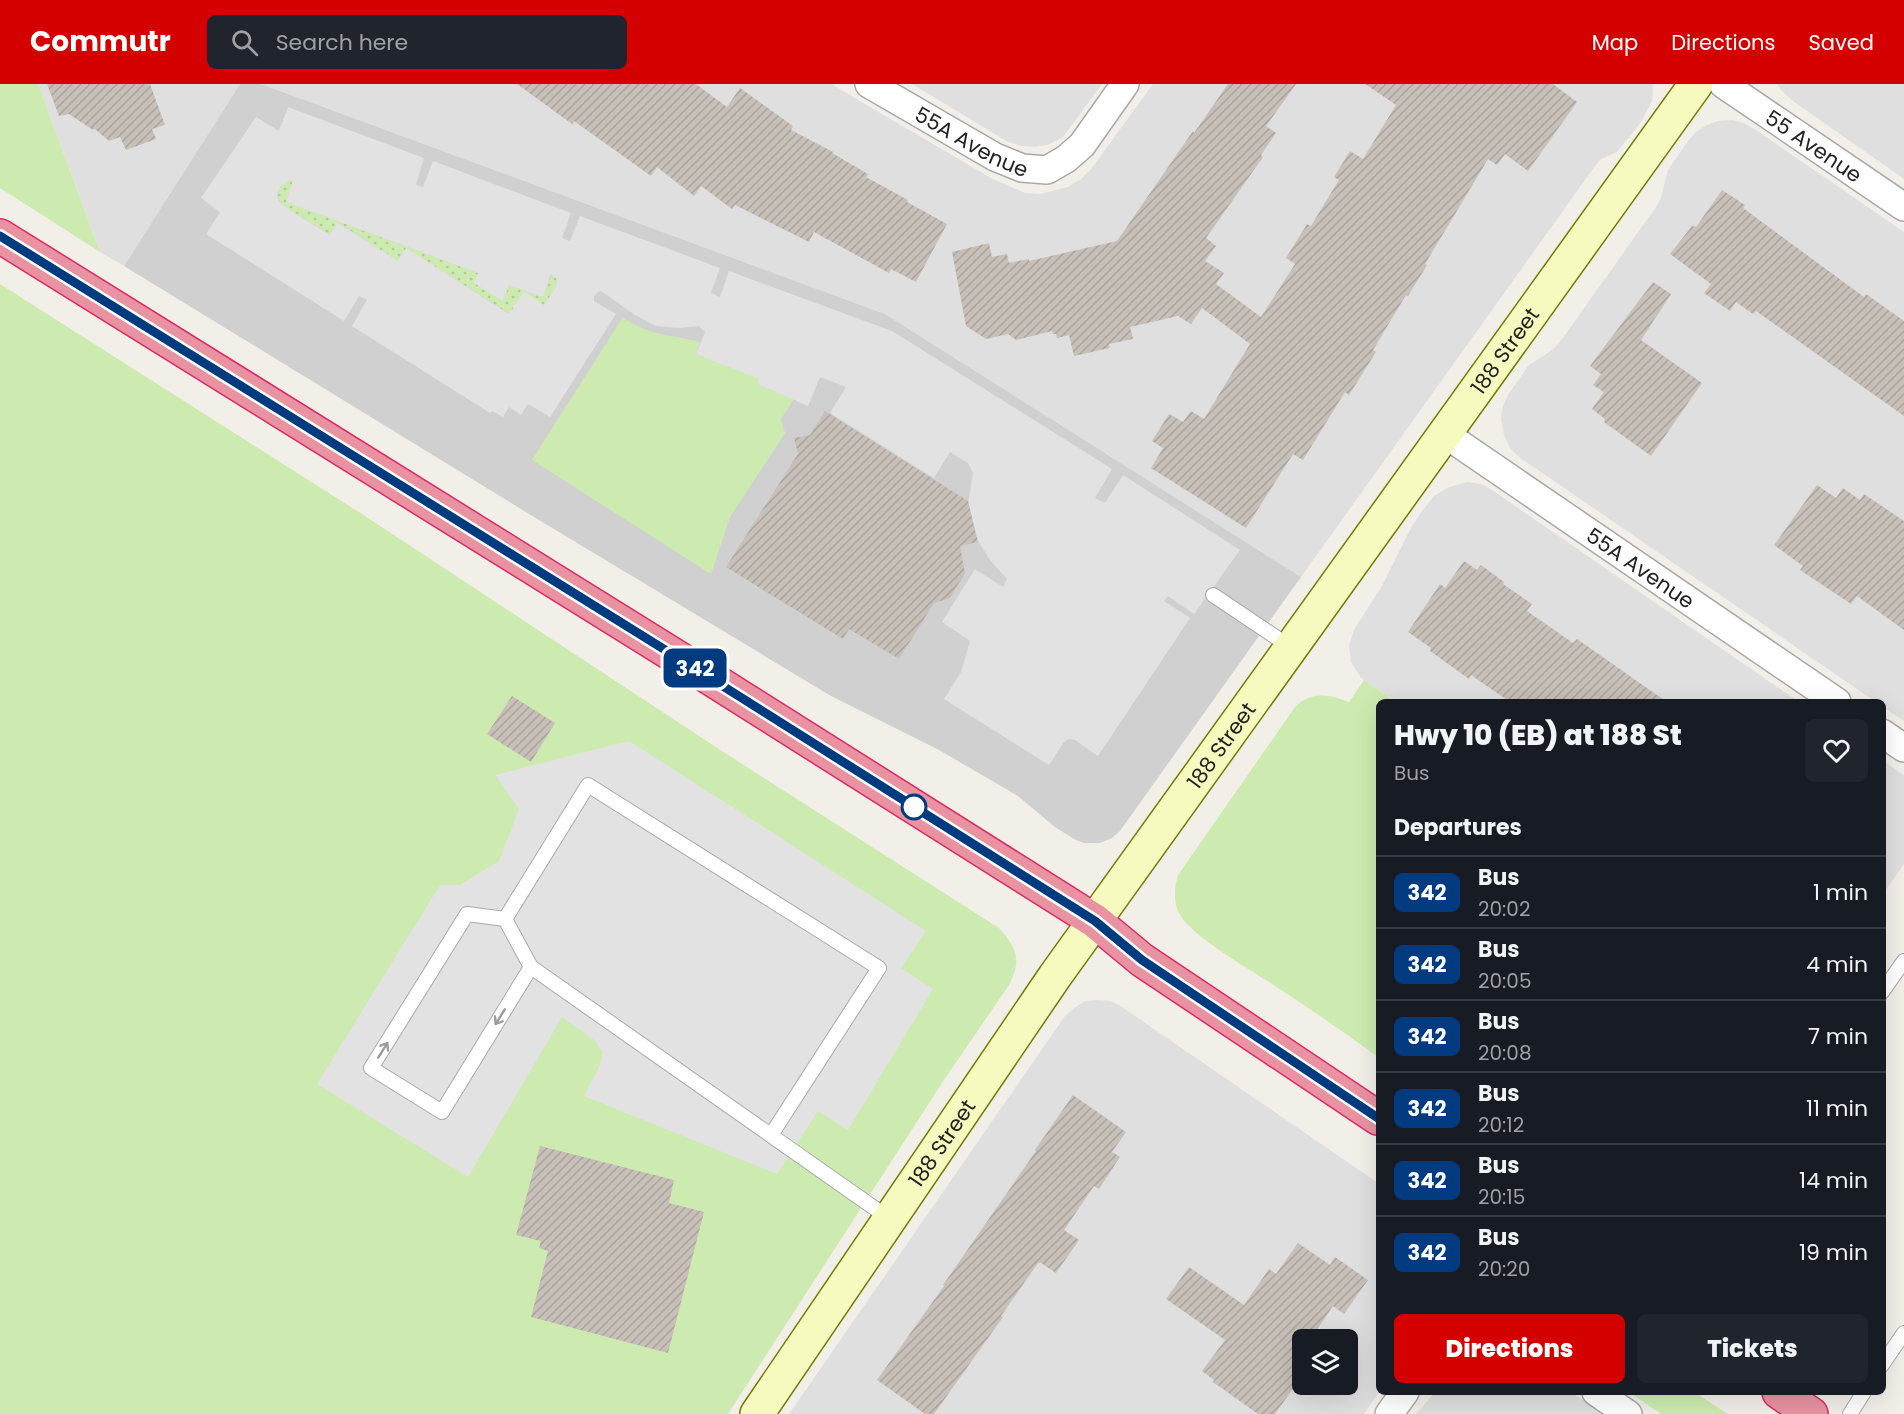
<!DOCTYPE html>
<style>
body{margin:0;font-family:Poppins,sans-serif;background:#20242c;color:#f1f3f6;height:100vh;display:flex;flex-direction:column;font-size:22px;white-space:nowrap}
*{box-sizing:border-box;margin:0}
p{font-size:20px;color:#9ea1a6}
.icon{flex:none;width:33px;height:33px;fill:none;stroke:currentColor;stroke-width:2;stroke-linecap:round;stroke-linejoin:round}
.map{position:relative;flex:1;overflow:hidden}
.panel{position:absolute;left:1376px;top:615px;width:510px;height:696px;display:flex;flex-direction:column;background:#171b24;border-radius:9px;box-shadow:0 6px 24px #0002}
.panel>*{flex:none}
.badge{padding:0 12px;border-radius:9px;font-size:21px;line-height:39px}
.controls{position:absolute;left:1292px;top:1245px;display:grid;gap:12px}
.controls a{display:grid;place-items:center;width:66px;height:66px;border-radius:9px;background:#171b24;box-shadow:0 6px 24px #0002;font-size:30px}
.map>.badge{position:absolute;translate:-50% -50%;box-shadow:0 0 0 3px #fff}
h2{padding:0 18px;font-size:22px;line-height:54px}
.round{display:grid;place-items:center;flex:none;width:63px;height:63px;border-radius:9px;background:#20242c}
.head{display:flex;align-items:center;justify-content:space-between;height:102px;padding:0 18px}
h1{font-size:28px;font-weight:800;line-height:45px}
.cta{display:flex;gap:12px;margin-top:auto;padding:12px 18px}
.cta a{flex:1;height:69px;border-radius:9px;background:#d40000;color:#fff;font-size:24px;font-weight:800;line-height:69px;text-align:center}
.cta a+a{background:#20242c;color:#f1f3f6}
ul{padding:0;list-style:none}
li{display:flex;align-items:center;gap:18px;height:72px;padding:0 18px;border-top:2px solid #363941}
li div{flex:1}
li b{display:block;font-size:22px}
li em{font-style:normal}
li .badge{min-width:66px;font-weight:700;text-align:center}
header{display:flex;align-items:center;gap:36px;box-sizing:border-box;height:84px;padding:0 30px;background:#d40000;color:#fff}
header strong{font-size:28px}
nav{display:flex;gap:33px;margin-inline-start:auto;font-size:21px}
.search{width:420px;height:54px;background:#20242c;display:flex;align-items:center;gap:15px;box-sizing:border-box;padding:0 21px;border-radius:9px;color:#9ea1a6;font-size:22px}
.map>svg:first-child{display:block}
</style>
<header>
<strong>Commutr</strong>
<div class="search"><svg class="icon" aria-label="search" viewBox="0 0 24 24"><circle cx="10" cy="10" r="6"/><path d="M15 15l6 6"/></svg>Search here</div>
<nav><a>Map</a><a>Directions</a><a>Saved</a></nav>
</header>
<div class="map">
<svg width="1904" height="1330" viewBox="0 0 1904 1330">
<defs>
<pattern id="garden-dots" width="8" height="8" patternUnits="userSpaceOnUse" patternTransform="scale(1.5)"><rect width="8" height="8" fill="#cdebb0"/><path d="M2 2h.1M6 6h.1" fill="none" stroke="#b0c997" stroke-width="1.8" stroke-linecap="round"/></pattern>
<pattern id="building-hatch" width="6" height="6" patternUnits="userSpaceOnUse" patternTransform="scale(1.5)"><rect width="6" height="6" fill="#c7bfb8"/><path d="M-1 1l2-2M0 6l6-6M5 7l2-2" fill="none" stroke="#aba49e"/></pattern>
</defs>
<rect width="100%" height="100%" fill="#f2efe9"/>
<!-- residential -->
<path fill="#e0dfdf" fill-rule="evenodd" d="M38 0H240L124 182 100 168Z
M261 0H831L991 94 1025 109 1040 110 1068 103 1081 95 1091 85 1153 0H1652L1653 9 1652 17 1641 38 1617 68 1601 75 1595 82 1301 493 885 230Z
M912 0H1102L1063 53 1050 60 1036 63 1023 62 1008 58Z
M1777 0H1904V95L1793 17 1782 7Z
M1732 36 1744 39 1756 46 1904 148V637L1883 623 1882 618H1876L1519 373 1510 364 1504 351 1501 335 1503 322 1508 311 1528 282 1552 266 1560 258 1656 123 1661 114 1668 86 1688 57 1696 48 1707 41 1718 37Z
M1467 398 1481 400 1495 408 1799 618H1396L1361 594 1351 578 1349 561 1354 546 1383 500 1411 444 1422 427 1434 412 1449 403Z
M1882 676 1904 691V780L1883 810Z
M1099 916 1110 917 1119 921 1378 1099 1379 1308 1364 1330H789L1065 932 1074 924 1085 917ZM1302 1256H1347V1300H1302Z
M1435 1308H1571L1603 1330H1416Z"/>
<!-- religious -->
<path fill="#d0d0d0" d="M240 0H261L885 230 1301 493 1120 747 1112 754 1100 759H1084L1074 755 1055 743 1018 712 939 666 831 612 534 433 124 182Z"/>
<!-- grass -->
<path fill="#cdebb0" d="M0 0H38L100 168 0 104Z
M0 200 362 430 725 669 999 844C1017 864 1022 876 1009 901L944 996 728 1330H0Z
M623 233C645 251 674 251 700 258L696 270 760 295 758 300 794 315 781 335 785 349 730 433 711 490 532 376Z
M1364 596 1396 618H1378V973C1343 948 1308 923 1272 900 1249 885 1193 853 1180 831 1173 819 1174 804 1178 791L1295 623C1310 607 1330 610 1349 618Z
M1629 1308H1694L1728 1330H1661Z"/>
<!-- garden -->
<path fill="url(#garden-dots)" d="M289 96H293L286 118 478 189 503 217 509 201 543 213 552 190 557 195 556 203 544 222 510 230 407 165 398 178 339 139 331 151 285 123C275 113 276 103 289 96Z"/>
<!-- parking -->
<path fill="#e2e2e2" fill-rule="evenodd" d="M288 23 424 74 416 101 423 103 433 77 571 129 562 154 570 157 580 132 720 184 711 209 720 213 729 187 892 247 1112 385 1095 414 1105 419 1123 391 1240 466 1194 530 1168 512 1164 517 1190 534 1098 672 1075 656 1069 655 1064 658 1049 681 944 615 961 588 970 557 942 538 975 485 1003 503 1007 495 990 476 975 452 968 420 973 389 968 379 950 368 934 394 830 329 846 303 820 293 808 322 758 300 759 295 696 270 705 248 699 242 679 244 656 242 635 231 601 207 598 208 594 212V217L616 230 550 333 528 320 521 331 509 323 503 333 492 327 490 329 352 242 367 216 359 212 344 237 206 150 220 128 201 114 256 33 279 47ZM289 96H293L286 118 478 189 474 199 503 217 509 201 543 213 551 190 557 195 556 203 544 221 524 208 509 230 406 164 398 177 338 139 330 151 285 123 280 118 277 112 278 107 281 102Z
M629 657 926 847 901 884 933 905 848 1046 818 1027 777 1090 584 1012 600 981 603 969 594 956 562 933 468 1093 317 1000 440 801H460L499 777 519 725 495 691Z"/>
<!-- building -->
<path fill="url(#building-hatch)" d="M47 0H150L165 41 152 45 156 55 126 66 120 53 109 57 95 45 93 46 69 30 59 32Z
M517 0H696L727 23 740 4 793 42 791 46 833 68 832 69 868 90 866 93 908 116 907 118 947 140 916 198 891 185 889 189 814 148 809 158 735 121 732 125 701 102 694 112 657 83 651 92 574 37 572 40Z
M1228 0H1296L1266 42 1276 49 1261 71 1263 73 1206 154 1216 162 1205 177 1224 189 1216 200 1261 233 1295 180 1286 174 1307 140 1311 142 1339 96 1334 93 1350 67 1363 75 1396 21 1365 0H1553L1577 18 1528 87 1505 70 1497 81 1488 75 1425 180 1427 181 1408 212 1406 211 1373 266 1376 268 1349 311 1345 308 1303 376 1293 370 1246 444 1151 384 1163 364 1152 357 1169 330 1183 338 1191 327 1204 335 1250 260 1202 224 1191 240 1178 232 1130 243 1133 255 1109 260 1110 264 1074 272 1069 251 1057 254 1056 250H1053L1052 247 1016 256 1008 250 986 255 966 242 952 168 989 159 992 173 1007 170 1009 179 1029 175V177L1117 157 1193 47 1194 49Z
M1722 106 1745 121 1743 124 1864 213 1866 210 1904 237V332L1756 227 1753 230 1736 218 1730 227 1704 209 1711 200 1670 170 1692 142 1696 143Z
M1653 198 1671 210 1641 256 1702 299 1651 372 1604 338 1605 335 1592 325 1604 308 1593 301 1601 290 1590 282Z
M825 327 968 417 978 458 960 462 965 489 950 514 934 519 899 575 849 545 843 555 726 483 798 370 794 354 810 351Z
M1817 401 1836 414 1843 404 1860 416 1864 410 1904 437V546L1857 512 1851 520 1800 486 1803 482 1774 461Z
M1464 477 1477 486 1481 481 1504 498 1503 500 1532 520 1527 527 1573 559 1577 555 1667 618H1510L1471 591 1469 595 1430 567 1431 564 1408 548 1440 500 1445 504Z
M512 612 555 639 531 678 487 650Z
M1073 1011 1126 1048 1112 1068 1120 1073 1099 1105 1094 1102 1064 1146 1079 1156 1056 1189 1041 1179H1038L1001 1232 1003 1233 934 1330H925L877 1296 944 1202 943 1201 1036 1067 1035 1066Z
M540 1062 674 1096 669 1119 704 1128 668 1269 531 1233 548 1167 539 1164 541 1157 516 1151Z
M1298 1159 1330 1181 1335 1173 1368 1196 1344 1230 1333 1222 1310 1256H1302V1292L1275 1330H1258L1213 1298 1214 1296 1202 1287 1225 1256 1166 1215 1189 1183 1244 1221 1269 1185 1276 1190Z"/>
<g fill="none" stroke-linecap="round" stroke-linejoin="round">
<!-- lane casing -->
<g stroke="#a9a9a9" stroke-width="16">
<path id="lane" d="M1213 511 1292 564
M505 835 467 830 371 984 442 1028 531 883
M1882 908 1904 877
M771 1051 879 884 588 701 505 835 531 883 890 1135
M1882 1281 1904 1249
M1850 1330 1864 1308"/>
</g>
<!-- street casing -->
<g stroke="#a9a9a9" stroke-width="30">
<g id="street">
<path id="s1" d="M869 0 995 73 1022 84 1047 86 1066 75 1082 61 1125 0"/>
<path id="s2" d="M1723 0 1904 123"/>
<path id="s3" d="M1445 350 1837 618"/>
<path d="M1882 649 1904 664"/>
<path d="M1596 1308 1628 1330"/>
<path d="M1389 1330 1405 1308"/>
</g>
</g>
<!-- secondary casing -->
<g stroke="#707d05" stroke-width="36">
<g id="secondary">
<path id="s4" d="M757 1330 1055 892 1696 0"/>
</g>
</g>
<!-- highway casing -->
<g stroke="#dc2a67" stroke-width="36">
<path id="highway" d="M0 152 699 587 1095 837 1142 876 1378 1034
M1779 1308 1811 1330"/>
</g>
<!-- lane -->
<use href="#lane" stroke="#fff" stroke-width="14"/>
<!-- street -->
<use href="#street" stroke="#fff" stroke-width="27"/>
<!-- secondary -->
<use href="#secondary" stroke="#f7fabf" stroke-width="33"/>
<!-- highway -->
<use href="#highway" stroke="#e892a2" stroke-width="33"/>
</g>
<!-- one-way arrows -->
<defs><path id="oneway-shaft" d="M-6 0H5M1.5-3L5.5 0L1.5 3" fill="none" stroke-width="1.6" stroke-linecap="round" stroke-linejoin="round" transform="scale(1.5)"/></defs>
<g stroke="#9c9c9c">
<use href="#oneway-shaft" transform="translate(500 933) rotate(122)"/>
<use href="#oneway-shaft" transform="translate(383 966) rotate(-58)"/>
</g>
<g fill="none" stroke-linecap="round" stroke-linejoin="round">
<!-- line casing -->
<g stroke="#fff" stroke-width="14">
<path id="line" d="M0 152 699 587 1095 837 1142 876 1378 1034"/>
</g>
<!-- line -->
<use href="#line" stroke="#003b80" stroke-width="9"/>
</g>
<!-- markers -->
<circle fill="#fff" stroke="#003b80" stroke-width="3" cx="914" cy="723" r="12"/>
<g text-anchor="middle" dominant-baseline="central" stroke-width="4.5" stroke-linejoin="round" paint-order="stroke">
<!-- street labels -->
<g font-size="21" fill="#222" stroke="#fff">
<text stroke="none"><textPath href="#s1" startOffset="118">55A Avenue</textPath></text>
<text stroke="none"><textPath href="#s2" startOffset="110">55 Avenue</textPath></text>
<text stroke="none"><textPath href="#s4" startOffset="1300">188 Street</textPath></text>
<text stroke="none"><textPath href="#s3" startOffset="237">55A Avenue</textPath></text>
<text stroke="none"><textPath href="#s4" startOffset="814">188 Street</textPath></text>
<text stroke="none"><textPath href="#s4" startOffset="328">188 Street</textPath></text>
</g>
</g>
</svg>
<div class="controls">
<a><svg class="icon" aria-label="layers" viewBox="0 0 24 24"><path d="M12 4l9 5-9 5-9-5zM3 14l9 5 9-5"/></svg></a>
</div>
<b class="badge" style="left:695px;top:584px;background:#003b80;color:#fff">342</b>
<section class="panel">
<div class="head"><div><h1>Hwy 10 (EB) at 188 St</h1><p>Bus</p></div><a class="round"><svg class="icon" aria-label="heart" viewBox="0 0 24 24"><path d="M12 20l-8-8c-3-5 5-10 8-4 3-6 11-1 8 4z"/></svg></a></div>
<h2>Departures</h2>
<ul>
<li><span class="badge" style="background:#003b80;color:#fff">342</span><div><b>Bus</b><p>20:02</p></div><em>1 min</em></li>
<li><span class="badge" style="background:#003b80;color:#fff">342</span><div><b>Bus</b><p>20:05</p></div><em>4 min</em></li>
<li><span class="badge" style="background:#003b80;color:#fff">342</span><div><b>Bus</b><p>20:08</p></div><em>7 min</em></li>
<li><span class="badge" style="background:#003b80;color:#fff">342</span><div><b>Bus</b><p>20:12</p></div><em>11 min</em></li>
<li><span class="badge" style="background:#003b80;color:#fff">342</span><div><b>Bus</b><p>20:15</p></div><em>14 min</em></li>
<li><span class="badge" style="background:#003b80;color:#fff">342</span><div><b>Bus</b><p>20:20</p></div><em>19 min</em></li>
</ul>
<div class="cta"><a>Directions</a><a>Tickets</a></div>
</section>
</div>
